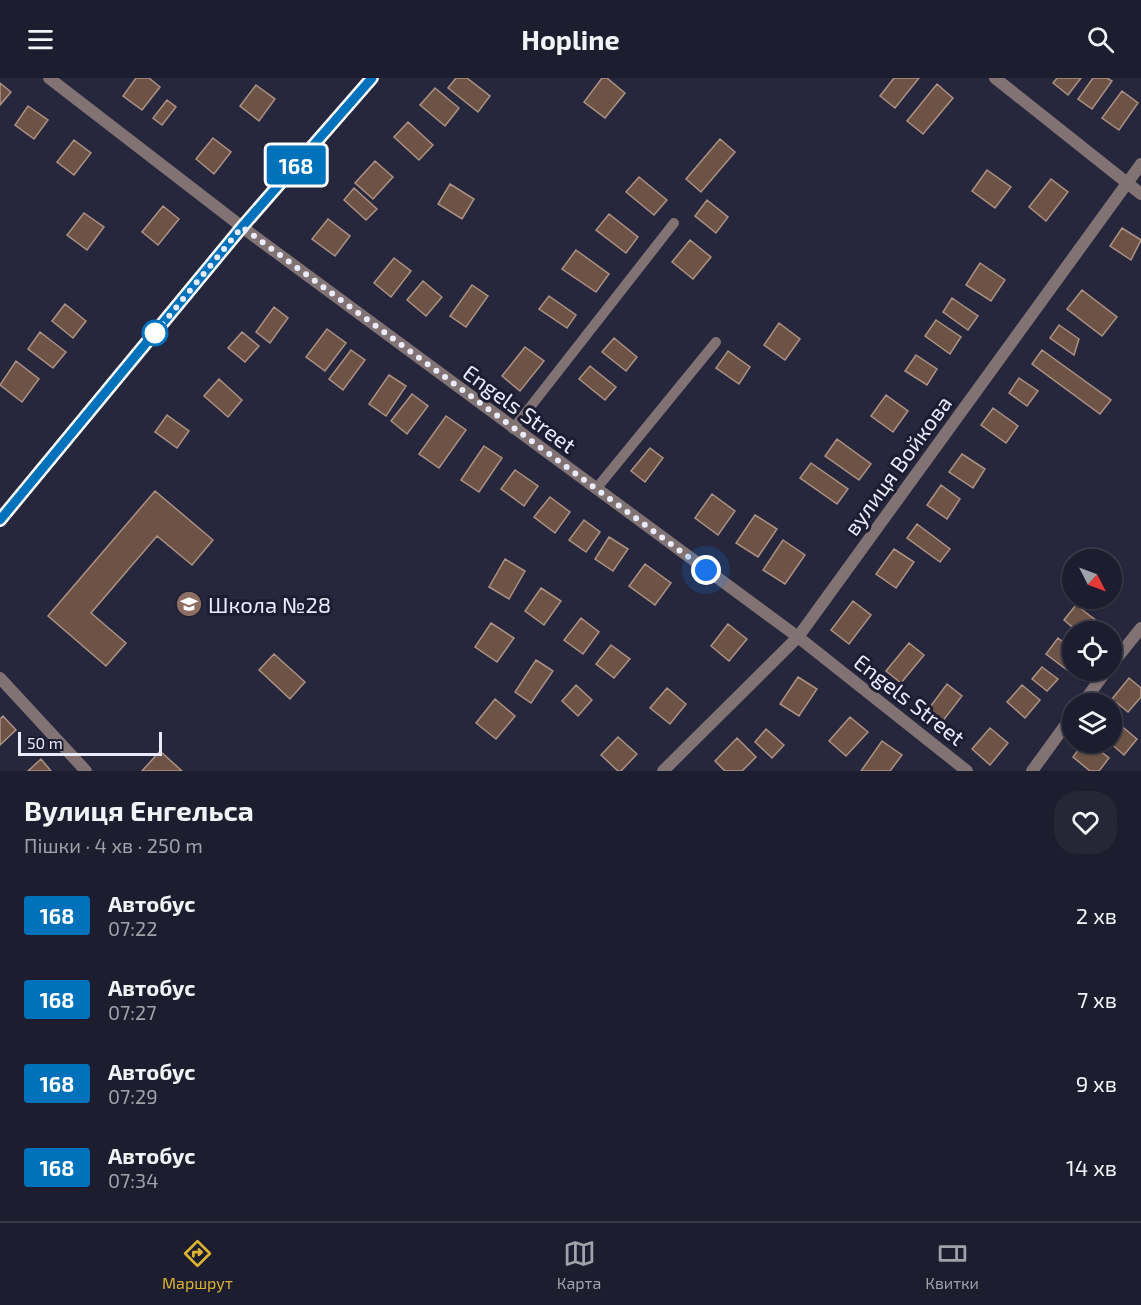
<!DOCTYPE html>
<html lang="uk">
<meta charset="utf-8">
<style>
body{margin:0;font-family:"Exo 2",sans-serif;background:#252636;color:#f1f3f6;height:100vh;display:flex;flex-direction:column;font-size:22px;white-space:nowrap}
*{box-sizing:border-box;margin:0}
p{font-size:20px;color:#a0a2aa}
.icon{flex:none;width:33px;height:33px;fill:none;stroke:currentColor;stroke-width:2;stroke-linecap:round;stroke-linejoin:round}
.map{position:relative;height:693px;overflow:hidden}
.details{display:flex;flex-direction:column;background:#1c1d2e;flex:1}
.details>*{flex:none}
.badge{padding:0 12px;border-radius:4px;font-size:21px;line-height:39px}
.needle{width:39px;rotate:132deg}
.controls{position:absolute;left:1062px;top:471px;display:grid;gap:12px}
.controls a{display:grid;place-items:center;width:60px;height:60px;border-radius:50%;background:#1c1d2e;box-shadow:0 2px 4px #0004,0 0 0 2px #3a3b4a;font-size:30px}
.scale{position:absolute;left:18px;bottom:15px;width:144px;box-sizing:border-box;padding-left:6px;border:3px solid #e9ebfa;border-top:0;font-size:16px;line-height:21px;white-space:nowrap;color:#e9ebfa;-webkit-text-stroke:4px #1d1d32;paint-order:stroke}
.you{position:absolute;width:30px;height:30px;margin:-15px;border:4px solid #fff;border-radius:50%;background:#1a73e8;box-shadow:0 0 0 9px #1a73e833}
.map>.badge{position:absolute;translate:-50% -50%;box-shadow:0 0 0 3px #fff}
.round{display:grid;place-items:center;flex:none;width:63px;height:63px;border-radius:24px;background:#252636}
.summary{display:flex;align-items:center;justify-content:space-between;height:102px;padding:0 24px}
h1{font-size:28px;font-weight:700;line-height:45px}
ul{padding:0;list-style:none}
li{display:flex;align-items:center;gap:18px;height:84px;padding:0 24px}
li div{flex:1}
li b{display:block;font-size:22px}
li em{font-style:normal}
li .badge{min-width:66px;font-weight:700;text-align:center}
header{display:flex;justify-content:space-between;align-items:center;height:78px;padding:0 24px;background:#1c1d2e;font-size:27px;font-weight:700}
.tab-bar{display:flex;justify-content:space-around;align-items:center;height:84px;border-top:2px solid #3a3b4a;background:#1c1d2e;font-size:16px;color:#a0a2aa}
.tab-bar a{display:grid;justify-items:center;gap:3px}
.tab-bar .selected{color:#ddb233}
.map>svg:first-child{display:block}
</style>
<header><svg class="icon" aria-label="menu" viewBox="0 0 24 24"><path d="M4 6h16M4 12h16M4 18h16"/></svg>Hopline<svg class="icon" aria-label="search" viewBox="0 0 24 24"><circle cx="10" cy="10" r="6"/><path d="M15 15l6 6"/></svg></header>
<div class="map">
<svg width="1141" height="693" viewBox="0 0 1141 693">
<rect width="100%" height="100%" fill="#26273d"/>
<!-- building -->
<path fill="#6d5346" stroke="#ad9182" stroke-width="1.5" d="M136 0H149L160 9 142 32 123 18Z
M456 0H467L490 18 478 34 448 10Z
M602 0H607L625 15 605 40 584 24Z
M894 0H919L895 30 880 18Z
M1057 0H1081L1068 17 1053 5Z
M1093 0H1107L1112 3 1092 31 1078 21Z
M0 5 11 14 0 27Z
M937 6 953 20 923 56 907 43Z
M256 7 275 21 259 43 240 28Z
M435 10 459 30 445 48 420 27Z
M1122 13 1138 25 1119 52 1102 40Z
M167 22 176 29 162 47 153 40Z
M28 28 48 42 34 61 15 47Z
M408 44 433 67 419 82 394 59Z
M213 60 231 74 214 96 196 81Z
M720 61 735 74 701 114 686 101Z
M74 62 91 75 74 97 57 84Z
M375 83 393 99 373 121 355 105Z
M987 92 1011 109 995 130 972 113Z
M639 99 667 122 654 137 626 114Z
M1051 101 1068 114 1046 143 1029 129Z
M450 106 474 121 462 141 438 126Z
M354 110 377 131 366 142 344 122Z
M707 122 728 139 716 155 695 138Z
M163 128 179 141 158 167 142 154Z
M84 135 104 149 87 172 67 157Z
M609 136 638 159 626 175 596 152Z
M328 141 350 158 335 178 312 161Z
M1122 150 1141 162 1131 182 1110 168Z
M690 162 711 179 693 201 672 184Z
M576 172 609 196 596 214 562 191Z
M394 180 411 193 391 219 374 205Z
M980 185 1005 202 991 223 966 207Z
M423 203 442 219 426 238 407 222Z
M472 207 488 218 466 249 450 238Z
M1082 212 1117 239 1102 258 1067 231Z
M549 218 576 237 567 250 539 231Z
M952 220 978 238 968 252 943 234Z
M65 226 86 243 73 260 52 243Z
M274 229 288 240 270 265 256 254Z
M936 242 961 259 950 276 925 258Z
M779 245 800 261 785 282 764 267Z
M1059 247 1079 261 1074 277 1050 260Z
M327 251 346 265 325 293 306 279Z
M40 254 66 274 53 290 28 271Z
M242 254 259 268 245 284 228 270Z
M614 260 637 279 626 293 602 274Z
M525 269 544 283 520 313 502 298Z
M351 272 365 282 343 312 329 301Z
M1042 272 1111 322 1100 336 1032 286Z
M728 273 750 289 739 306 716 290Z
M916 277 937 291 927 307 905 293Z
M16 283 39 301 22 324 0 307Z
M590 288 616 309 605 322 579 301Z
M389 297 406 308 386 338 369 326Z
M1019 300 1038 313 1027 328 1009 315Z
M219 301 242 322 228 339 204 318Z
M412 316 428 328 407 356 391 343Z
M886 317 908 333 893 354 871 338Z
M993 330 1018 348 1006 365 981 347Z
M167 337 189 353 177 370 155 354Z
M446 338 466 352 439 390 419 376Z
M837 361 871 386 859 402 825 378Z
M484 368 502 380 479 414 461 402Z
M650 370 663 380 645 404 631 393Z
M962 376 985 391 973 410 949 394Z
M811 385 848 411 837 426 800 400Z
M515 392 538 408 524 428 501 411Z
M941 407 960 421 947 441 927 427Z
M155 413 213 462 192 487 157 458 91 535 126 565 106 588 48 538Z
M712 416 735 433 718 457 695 440Z
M550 419 570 434 555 455 534 439Z
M755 437 777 451 758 479 736 465Z
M584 442 600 454 586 474 569 462Z
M917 446 950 471 940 484 907 460Z
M609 459 628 471 613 493 595 481Z
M783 462 805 477 785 506 763 492Z
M894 471 914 484 896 510 876 496Z
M505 481 525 493 509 521 489 509Z
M645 486 671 505 655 527 629 508Z
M541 510 561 523 544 547 525 533Z
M853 523 871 537 849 566 831 552Z
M1076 527 1102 547 1097 554H1078L1064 542Z
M581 540 599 554 583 576 564 562Z
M491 545 514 560 497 584 475 569Z
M728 546 747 561 729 583 711 568Z
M1058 560 1072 571V586L1067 592 1046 576Z
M909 565 924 577 901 605 886 593Z
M611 567 630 581 614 600 596 586Z
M274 576 305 604 290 621 259 592Z
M536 582 553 593 531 625 515 614Z
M1042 589 1058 601 1047 613 1032 601Z
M798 599 817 611 799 638 780 626Z
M1129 600 1141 610V619L1128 634 1112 621Z
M947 606 962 618 942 644 927 633Z
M576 607 592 622 578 638 562 623Z
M1022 607 1040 622 1025 640 1007 624Z
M667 610 686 626 670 646 650 630Z
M495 621 515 638 496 661 476 645Z
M3 638 16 652 0 667V641Z
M850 639 868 654 846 678 829 663Z
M1112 640 1137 661 1124 677 1109 664H1112Z
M990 650 1008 665 990 687 972 671Z
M766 651 784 667 772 680 755 664Z
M618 659 637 676 621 693H618L601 677Z
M737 660 756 679 742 693H725L715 683Z
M882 663 902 677 890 693H861Z
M1084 664H1089L1109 680 1099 693H1090L1073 679Z
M160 673 182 693H142Z
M41 681 51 693H28Z"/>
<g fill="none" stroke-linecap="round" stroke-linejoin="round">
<!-- lane -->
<path stroke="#817374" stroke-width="10" d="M513 351 674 145
M596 411 716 264"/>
<!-- street -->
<path stroke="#817374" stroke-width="12" d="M49 0 250 155 798 559 967 693
M995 0 1141 116
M1112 586 1141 550
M0 600 86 693
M1082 626 1107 592
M663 693 798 559 1141 86
M1032 693 1072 638"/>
<!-- secondary -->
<path stroke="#b49c9f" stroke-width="12" d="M0 442 242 149 372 0"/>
</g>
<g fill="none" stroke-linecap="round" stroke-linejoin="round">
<!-- line casing -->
<g stroke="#fff" stroke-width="14">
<path id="line" d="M0 442 242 149 372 0"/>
</g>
<!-- line -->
<use href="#line" stroke="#0072bc" stroke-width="9"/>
<!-- walk -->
<path stroke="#e9ebfa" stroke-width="6" stroke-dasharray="0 10.8" d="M155 255 152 259 242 149 706 492"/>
</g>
<!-- icons -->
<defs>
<g id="school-disc" transform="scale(1.35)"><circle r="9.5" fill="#8d6e63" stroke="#1d1d32"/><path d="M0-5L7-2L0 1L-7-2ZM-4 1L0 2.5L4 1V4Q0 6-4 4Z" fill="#fff"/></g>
</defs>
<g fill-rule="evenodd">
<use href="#school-disc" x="189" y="526"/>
</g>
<!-- markers -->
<circle fill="#fff" stroke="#0072bc" stroke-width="3" cx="155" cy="255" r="12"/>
<g text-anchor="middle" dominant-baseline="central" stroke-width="6" stroke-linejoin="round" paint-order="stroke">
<!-- street labels -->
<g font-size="22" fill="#e9ebfa" stroke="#1d1d32">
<text transform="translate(520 330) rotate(36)">Engels Street</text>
<text transform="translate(897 387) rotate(-54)">вулиця Войкова</text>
<text transform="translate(910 621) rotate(38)">Engels Street</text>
</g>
<!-- poi labels -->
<g font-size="22" fill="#e9ebfa" stroke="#1d1d32" text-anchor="start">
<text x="208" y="526">Школа №28</text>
</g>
</g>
</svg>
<div class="controls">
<a><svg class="needle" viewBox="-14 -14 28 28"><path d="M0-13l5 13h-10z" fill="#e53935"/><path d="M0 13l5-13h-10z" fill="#a0a2aa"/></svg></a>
<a><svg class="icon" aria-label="locate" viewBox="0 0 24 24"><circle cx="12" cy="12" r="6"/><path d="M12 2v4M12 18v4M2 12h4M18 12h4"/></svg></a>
<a><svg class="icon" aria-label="layers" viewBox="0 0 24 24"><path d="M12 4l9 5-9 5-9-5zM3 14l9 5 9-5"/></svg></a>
</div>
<div class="scale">50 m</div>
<div class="you" style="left:706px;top:492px"></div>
<b class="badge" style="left:296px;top:87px;background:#0072bc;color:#fff">168</b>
</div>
<section class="details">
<div class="summary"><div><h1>Вулиця Енгельса</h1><p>Пішки · 4 хв · 250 m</p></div><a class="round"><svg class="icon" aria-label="heart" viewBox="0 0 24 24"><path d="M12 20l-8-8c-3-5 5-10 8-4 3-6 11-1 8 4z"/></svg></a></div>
<ul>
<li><span class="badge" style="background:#0072bc;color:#fff">168</span><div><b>Автобус</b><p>07:22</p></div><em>2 хв</em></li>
<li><span class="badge" style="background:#0072bc;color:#fff">168</span><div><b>Автобус</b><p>07:27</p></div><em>7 хв</em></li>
<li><span class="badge" style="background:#0072bc;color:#fff">168</span><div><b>Автобус</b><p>07:29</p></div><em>9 хв</em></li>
<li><span class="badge" style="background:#0072bc;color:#fff">168</span><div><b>Автобус</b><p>07:34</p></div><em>14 хв</em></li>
</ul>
</section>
<nav class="tab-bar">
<a class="selected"><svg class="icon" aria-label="directions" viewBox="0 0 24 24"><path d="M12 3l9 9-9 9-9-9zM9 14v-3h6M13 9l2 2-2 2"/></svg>Маршрут</a>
<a><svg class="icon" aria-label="map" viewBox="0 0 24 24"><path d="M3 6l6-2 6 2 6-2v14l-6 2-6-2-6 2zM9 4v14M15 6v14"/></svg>Карта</a>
<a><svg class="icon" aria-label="tickets" viewBox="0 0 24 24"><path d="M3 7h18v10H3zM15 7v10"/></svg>Квитки</a>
</nav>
